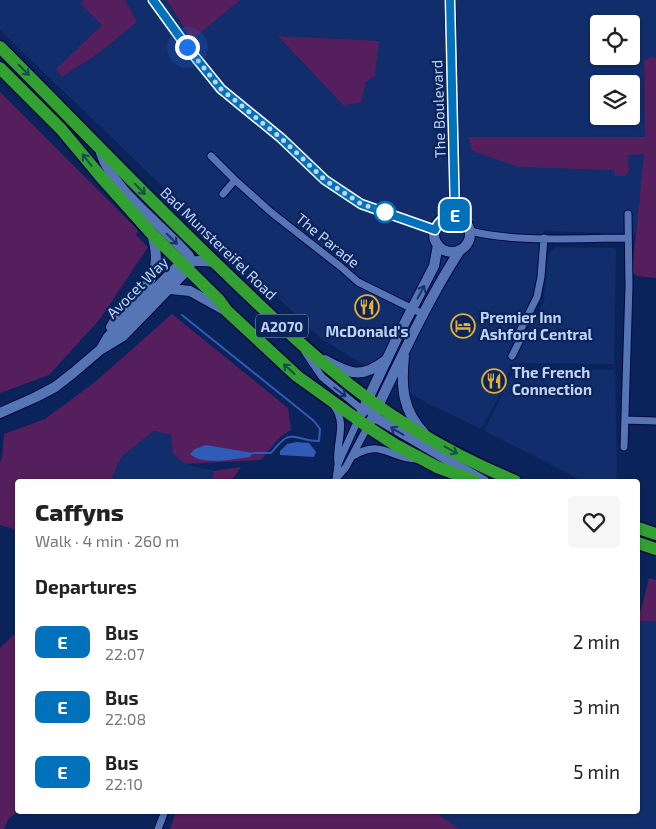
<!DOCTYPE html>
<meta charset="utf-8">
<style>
body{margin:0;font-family:"Exo 2",sans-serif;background:#f6f6f6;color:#222;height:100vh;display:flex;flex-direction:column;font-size:19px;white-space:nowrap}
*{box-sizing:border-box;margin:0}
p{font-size:16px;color:#767676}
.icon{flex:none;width:28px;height:28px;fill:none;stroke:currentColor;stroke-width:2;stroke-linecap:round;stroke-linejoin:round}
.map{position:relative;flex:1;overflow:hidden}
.sheet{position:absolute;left:15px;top:479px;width:625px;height:335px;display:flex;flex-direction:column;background:#fff;border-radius:5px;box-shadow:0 1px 4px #0004}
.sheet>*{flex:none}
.badge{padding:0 10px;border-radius:8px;font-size:18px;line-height:32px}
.controls{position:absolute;left:590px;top:15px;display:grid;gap:10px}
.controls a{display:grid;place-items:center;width:50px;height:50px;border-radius:5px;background:#fff;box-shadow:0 1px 4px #0004;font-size:25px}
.you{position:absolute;width:25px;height:25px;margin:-12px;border:4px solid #fff;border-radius:50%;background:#1a73e8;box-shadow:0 0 0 8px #1a73e833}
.map>.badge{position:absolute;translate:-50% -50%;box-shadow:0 0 0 2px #fff}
h2{padding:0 20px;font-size:19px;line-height:45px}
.round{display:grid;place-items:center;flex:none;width:52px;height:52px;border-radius:5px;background:#f6f6f6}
.head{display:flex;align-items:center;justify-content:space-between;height:85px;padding:0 20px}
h1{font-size:24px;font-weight:800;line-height:38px}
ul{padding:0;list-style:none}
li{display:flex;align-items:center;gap:15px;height:65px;padding:0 20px}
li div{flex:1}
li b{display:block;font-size:19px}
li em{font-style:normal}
li .badge{min-width:55px;font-weight:700;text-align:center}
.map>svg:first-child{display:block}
</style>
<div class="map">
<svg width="656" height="829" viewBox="0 0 656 829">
<rect width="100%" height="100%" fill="#0a245b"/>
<!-- built -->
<path fill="#112d6b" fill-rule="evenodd" d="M0 0H656V58L653 57 644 61 646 137 636 234 544 231 532 307 514 358 544 301 548 255 555 247 613 248 616 249 614 364 512 363 500 395 481 429 427 403 373 371 319 337 0 30ZM599 24H631V56H599ZM599 84H631V116H599Z
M515 368 615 370 617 481H583L484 431Z
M154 431 171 435 185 464 214 471V481H110L122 456Z
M638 621H656V829H458L435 811H638Z"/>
<!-- green -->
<path fill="#551e5c" d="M84 0H125L137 22 100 52 62 77 56 69 102 25 81 4Z
M167 0H240L192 40Z
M278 36 379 41 375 76 366 82 361 103 343 105Z
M653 57 656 58V278L637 276 632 272 644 154 628 155 629 171 625 176H615L614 170 519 167 472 151 469 137H645L644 60Z
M0 92 138 230 136 235 148 247 100 319 49 375 0 393Z
M172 314 288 408 291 430 280 437 261 460 185 464 173 454 171 435 154 431 122 456 110 481H18L17 530 0 525V462L2 458 4 434 45 419 95 382Z
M241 467 231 481H214V471Z
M649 578 656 580V621H638Z
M17 632 18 811H20L9 818 4 829H0V648Z
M176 811H434L459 829H170Z"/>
<!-- water -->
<path fill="#305bb7" d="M297 442 309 443 316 452 314 457 280 455V451L287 444Z
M206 445 253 453 250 457C234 459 202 466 190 454L195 449Z"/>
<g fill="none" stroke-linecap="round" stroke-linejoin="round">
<!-- stream -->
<path stroke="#305bb7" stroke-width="2" d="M182 315 314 421 320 429 319 441C292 441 293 425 271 453H253"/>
<!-- street casing -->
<g stroke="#00073f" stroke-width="9">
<path id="street" d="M153 0 187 47 221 89 281 138 325 180 361 204 435 230
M211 156 235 180 272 213 341 267 358 282 423 314
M223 194 235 180
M470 231C517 243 579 238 628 238
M305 352 322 377 360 408 364 413
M512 356 519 342 520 331 537 297 541 277 544 238
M334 406C348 425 335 443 338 464
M625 420 656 421
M624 447 629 286 628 214
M353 456C382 438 390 459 416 459
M336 479 346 467 368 426
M336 480 338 464 358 420
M158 829 165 811"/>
</g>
<!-- secondary casing -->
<g stroke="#00073f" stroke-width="12">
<path id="secondary" d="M450 0 455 216
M434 234a18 18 0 1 1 36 0a18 18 0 1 1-36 0Z
M170 289 190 291 226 311
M111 327C132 287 168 289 152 234
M101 349 108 337 176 268C188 260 200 260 214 262
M404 356C401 386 402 410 424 433
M325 360C350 374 362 379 386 360
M371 411 378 419 395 429 484 481
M0 413 36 397 55 387 73 373 100 350 123 336 188 269 191 262 189 256C163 225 113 191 101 153
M358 420 396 340 434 266 438 245
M368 427C397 367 424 306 460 250"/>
</g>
<!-- highway casing -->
<g stroke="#00073f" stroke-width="15">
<path id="highway" d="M0 47C76 123 150 201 228 275 260 306 293 338 328 367 383 414 448 453 515 481
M0 68 61 129 101 177 152 234 219 300 227 311 297 376 368 427 394 444 437 467 475 481
M638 528 656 534
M638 543 656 549"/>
</g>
<!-- street -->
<use href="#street" stroke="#5575b5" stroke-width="7"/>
<!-- secondary -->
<use href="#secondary" stroke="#5575b5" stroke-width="10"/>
<!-- highway -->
<use href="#highway" stroke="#33a032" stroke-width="12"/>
</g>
<!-- one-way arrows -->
<defs><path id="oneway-shaft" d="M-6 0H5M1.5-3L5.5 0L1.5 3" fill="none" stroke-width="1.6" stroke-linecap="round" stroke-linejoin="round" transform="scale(1.25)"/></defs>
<g stroke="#184f4d">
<use href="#oneway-shaft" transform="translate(24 70) rotate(45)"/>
<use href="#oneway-shaft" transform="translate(87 160) rotate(-128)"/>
<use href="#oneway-shaft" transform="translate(140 189) rotate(46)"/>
<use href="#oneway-shaft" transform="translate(289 369) rotate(-138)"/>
<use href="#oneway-shaft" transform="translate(451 450) rotate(29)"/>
</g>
<g stroke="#19346d">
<use href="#oneway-shaft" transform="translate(172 239) rotate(45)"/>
<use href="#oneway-shaft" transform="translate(421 292) rotate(-62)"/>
<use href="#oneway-shaft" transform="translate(340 392) rotate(37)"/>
<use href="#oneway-shaft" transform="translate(397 431) rotate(-149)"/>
</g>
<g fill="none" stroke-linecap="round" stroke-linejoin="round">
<!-- line casing -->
<g stroke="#fff" stroke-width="11">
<path id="line" d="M153 0 187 47 221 89 281 138 325 180 361 204 435 230C439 220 445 216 455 216L450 0"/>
</g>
<!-- line -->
<use href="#line" stroke="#0072bc" stroke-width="8"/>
<!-- walk -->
<path stroke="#c1d4f6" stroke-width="5" stroke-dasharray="0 9" d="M187 47 221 89 281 138 325 180 361 204 385 212"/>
</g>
<!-- icons -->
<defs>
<g id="restaurant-ring" transform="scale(1.25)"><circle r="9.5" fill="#0a245b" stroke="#e4ae35" stroke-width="1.5"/><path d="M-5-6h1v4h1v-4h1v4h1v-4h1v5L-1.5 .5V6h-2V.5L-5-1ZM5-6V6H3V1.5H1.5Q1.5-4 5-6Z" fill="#e4ae35"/></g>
<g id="hotel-ring" transform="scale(1.25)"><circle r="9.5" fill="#0a245b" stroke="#e4ae35" stroke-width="1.5"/><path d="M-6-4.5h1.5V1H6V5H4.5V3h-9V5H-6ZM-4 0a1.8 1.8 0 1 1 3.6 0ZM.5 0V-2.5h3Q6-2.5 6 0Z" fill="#e4ae35"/></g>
</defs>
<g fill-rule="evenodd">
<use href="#restaurant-ring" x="367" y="307"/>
<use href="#hotel-ring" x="463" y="326"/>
<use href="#restaurant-ring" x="494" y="381"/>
</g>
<!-- markers -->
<circle fill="#fff" stroke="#0072bc" stroke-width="2.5" cx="385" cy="212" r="10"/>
<g text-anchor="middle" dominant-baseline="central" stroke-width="4.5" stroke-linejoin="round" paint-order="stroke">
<!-- shield labels -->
<rect fill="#0a245b" stroke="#8a9fc8" stroke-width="1" x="256" y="314.5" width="52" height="23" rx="4"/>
<g font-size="14" font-weight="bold" fill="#c1d4f6">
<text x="282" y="326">A2070</text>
</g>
<!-- street labels -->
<g font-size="15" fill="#c1d4f6" stroke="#0a245b">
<text transform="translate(438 109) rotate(-92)">The Boulevard</text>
<text transform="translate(328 240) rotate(39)">The Parade</text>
<text transform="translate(219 243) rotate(44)">Bad Munstereifel Road</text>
<text transform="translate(137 287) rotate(-45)">Avocet Way</text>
</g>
<!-- poi labels -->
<g font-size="15" font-weight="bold" fill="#c1d4f6" stroke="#0a245b" text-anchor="start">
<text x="480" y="317">Premier Inn<tspan x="480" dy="17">Ashford Central</tspan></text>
<text x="367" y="331" text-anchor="middle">McDonald's</text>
<text x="512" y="372">The French<tspan x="512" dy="17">Connection</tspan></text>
</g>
</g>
</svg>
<div class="controls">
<a><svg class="icon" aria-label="locate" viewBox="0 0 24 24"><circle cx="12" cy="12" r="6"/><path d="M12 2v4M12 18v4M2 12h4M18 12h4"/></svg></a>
<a><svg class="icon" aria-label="layers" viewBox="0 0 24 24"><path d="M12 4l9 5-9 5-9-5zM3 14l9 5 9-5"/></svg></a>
</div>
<div class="you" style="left:187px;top:47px"></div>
<b class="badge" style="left:455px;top:215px;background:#0072bc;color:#fff">E</b>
<section class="sheet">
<div class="head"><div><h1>Caffyns</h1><p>Walk · 4 min · 260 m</p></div><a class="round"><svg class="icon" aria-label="heart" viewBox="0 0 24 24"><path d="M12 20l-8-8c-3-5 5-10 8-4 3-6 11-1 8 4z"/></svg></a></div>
<h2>Departures</h2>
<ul>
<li><span class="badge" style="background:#0072bc;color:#fff">E</span><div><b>Bus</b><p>22:07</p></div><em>2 min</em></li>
<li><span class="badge" style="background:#0072bc;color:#fff">E</span><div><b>Bus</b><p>22:08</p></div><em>3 min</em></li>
<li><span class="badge" style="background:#0072bc;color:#fff">E</span><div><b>Bus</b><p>22:10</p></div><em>5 min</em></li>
</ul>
</section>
</div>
